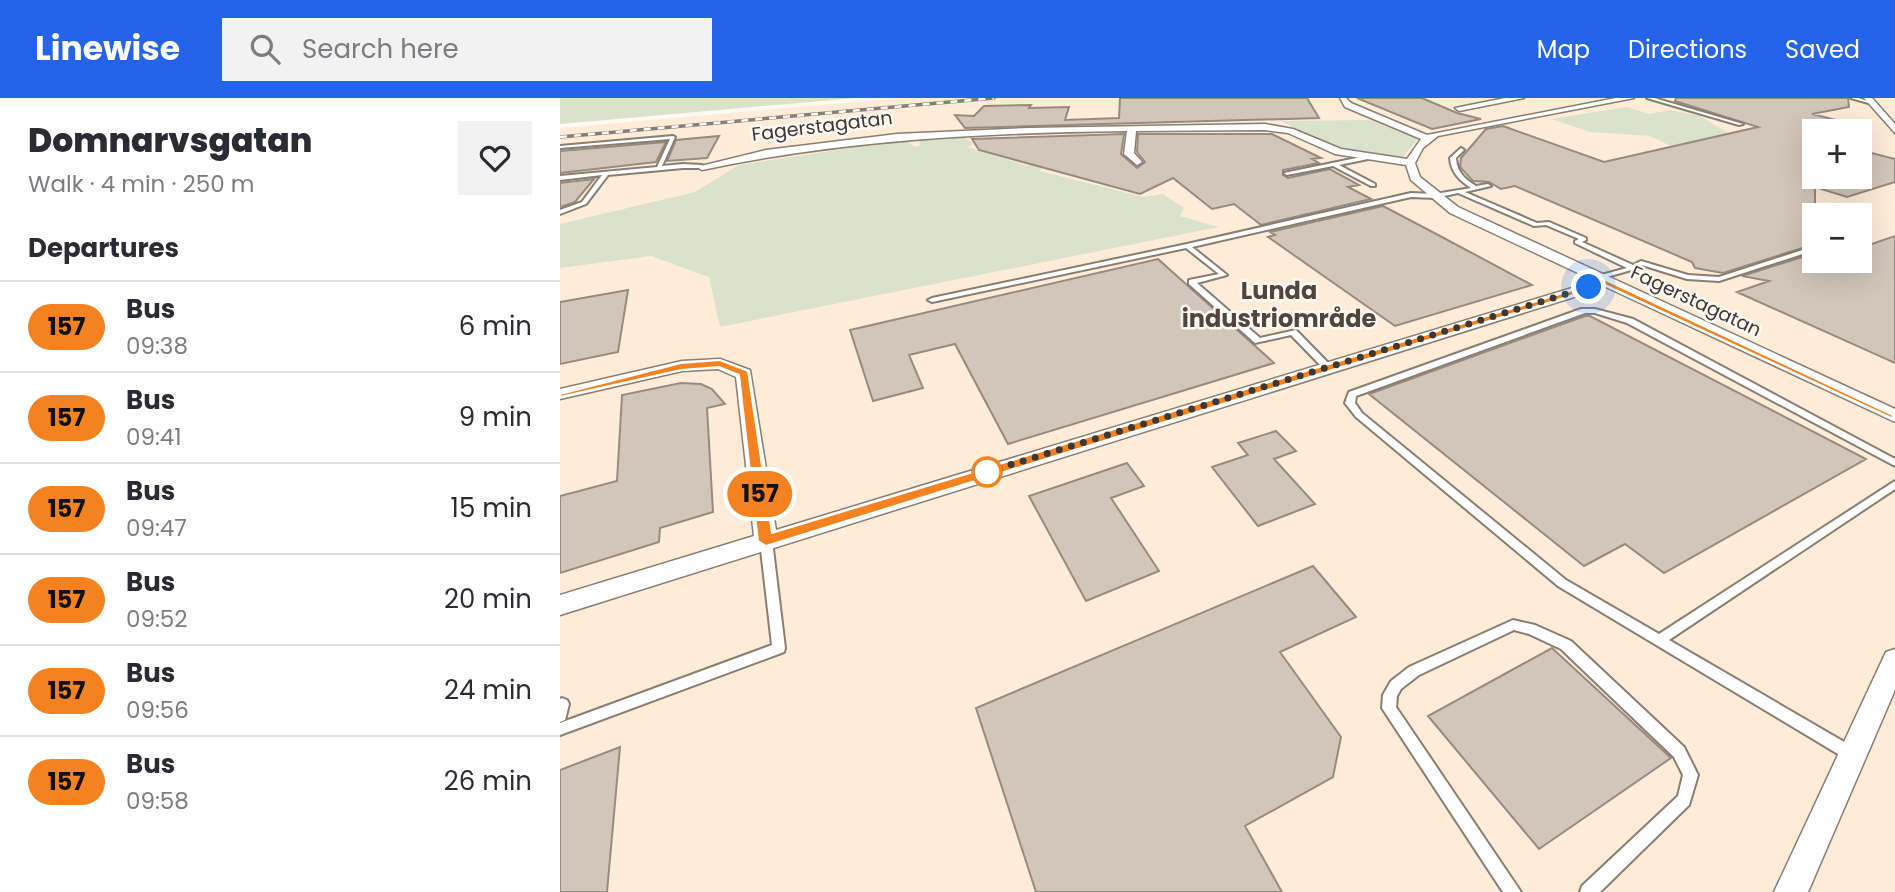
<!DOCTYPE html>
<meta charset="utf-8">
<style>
body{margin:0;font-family:Poppins,sans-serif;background:#f2f2f3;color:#2b2b33;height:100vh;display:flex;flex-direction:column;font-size:26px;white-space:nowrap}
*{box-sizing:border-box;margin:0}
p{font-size:23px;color:#7c7c81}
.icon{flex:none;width:38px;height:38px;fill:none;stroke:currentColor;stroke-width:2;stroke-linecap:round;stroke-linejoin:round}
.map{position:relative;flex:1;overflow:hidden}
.sheet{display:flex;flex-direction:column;background:#fff;width:560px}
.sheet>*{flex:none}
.badge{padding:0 14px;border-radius:23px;font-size:24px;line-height:46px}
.buttons{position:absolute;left:1242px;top:21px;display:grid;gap:14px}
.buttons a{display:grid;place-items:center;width:70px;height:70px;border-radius:0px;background:#fff;box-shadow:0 7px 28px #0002;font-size:35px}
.you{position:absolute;width:35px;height:35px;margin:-18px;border:5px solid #fff;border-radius:50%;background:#1a73e8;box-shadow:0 0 0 10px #1a73e833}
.map>.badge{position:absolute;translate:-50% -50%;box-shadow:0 0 0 4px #fff}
h2{padding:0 28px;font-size:26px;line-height:63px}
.round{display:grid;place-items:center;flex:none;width:74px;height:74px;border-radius:0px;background:#f2f2f3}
.head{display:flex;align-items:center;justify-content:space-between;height:119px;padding:0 28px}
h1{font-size:33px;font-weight:800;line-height:52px}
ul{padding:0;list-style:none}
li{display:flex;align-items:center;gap:21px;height:91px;padding:0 28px;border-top:2px solid #e1e1e2}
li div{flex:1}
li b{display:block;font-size:26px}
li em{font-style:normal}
li .badge{min-width:77px;font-weight:700;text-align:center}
header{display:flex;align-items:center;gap:42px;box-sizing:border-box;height:98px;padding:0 35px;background:#2563eb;color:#fff}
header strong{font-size:33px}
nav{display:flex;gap:38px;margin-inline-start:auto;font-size:24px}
.search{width:490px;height:63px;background:#f2f2f3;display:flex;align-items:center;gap:18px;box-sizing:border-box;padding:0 24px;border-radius:0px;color:#7c7c81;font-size:26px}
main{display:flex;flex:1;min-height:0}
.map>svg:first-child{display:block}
</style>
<header>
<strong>Linewise</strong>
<div class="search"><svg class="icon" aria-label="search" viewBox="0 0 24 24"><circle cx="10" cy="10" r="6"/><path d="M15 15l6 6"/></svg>Search here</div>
<nav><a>Map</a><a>Directions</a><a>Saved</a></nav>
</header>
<main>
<section class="sheet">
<div class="head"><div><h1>Domnarvsgatan</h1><p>Walk · 4 min · 250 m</p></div><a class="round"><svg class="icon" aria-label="heart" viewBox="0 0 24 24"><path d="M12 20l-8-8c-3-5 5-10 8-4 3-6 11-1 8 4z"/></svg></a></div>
<h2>Departures</h2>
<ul>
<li><span class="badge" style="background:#f58220;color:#111">157</span><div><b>Bus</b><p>09:38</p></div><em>6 min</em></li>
<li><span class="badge" style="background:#f58220;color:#111">157</span><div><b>Bus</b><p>09:41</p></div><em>9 min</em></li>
<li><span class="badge" style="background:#f58220;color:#111">157</span><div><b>Bus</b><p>09:47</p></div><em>15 min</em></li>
<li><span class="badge" style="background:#f58220;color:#111">157</span><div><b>Bus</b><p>09:52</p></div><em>20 min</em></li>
<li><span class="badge" style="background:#f58220;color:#111">157</span><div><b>Bus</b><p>09:56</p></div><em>24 min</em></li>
<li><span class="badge" style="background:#f58220;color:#111">157</span><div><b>Bus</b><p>09:58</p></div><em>26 min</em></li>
</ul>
</section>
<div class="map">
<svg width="1335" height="794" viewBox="0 0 1335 794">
<rect width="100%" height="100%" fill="#fef9f3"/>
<!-- built -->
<path fill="#feecd9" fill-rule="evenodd" d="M341 0H1335V794H0V30ZM1255 33H1300V79H1255ZM1255 117H1300V163H1255Z"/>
<!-- green -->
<path fill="#dae2cb" d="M0 0H296L0 26Z
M1067 9 1089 16 1110 12 1140 18 1168 35 1111 48 1090 38 1030 34 991 21Z
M809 22 858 41 843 59C795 57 763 45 721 23Z
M404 39 413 46 408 49 467 68 479 60 488 47 480 73 583 99 603 96 624 110 620 118 659 129 160 229 149 179 91 158 0 170V126L135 94 179 67 347 41 354 49 361 47 358 42Z"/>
<!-- building -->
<path fill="#d2c6ba" stroke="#978b80" stroke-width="2" d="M560 0H747L759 20 405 30 395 17 414 18 424 8 471 7 469 10 509 9 505 22 559 20Z
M797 0H862L897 15 921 21 872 31Z
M1116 0H1288L1289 9 1252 16 1292 26V33H1255V79H1300V52L1335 61V84L1287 99 1255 89V146L1163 175 1135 170 1132 164 955 88 941 91 929 84 913 83 900 69 901 60 926 31 943 28 1044 64 1198 29 1115 3Z
M564 36 561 56 577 70 585 64 577 54 578 36H712L761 60 752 61 759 65 723 72V77L728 80 770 71 799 87 788 89 811 101 701 127 674 106 652 111 613 80 580 96 419 52 412 41Z
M159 38 147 60 107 63 116 42Z
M106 44 96 64 0 75V53Z
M34 81 15 104 0 109V85Z
M823 108 880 138 972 187 835 228 708 139 715 137 710 134Z
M1335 138V265L1177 194 1209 183 1182 178 1255 155V163H1300V150Z
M598 161 714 265 448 346 395 246 349 257 363 290 313 303 290 232Z
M68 192 58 254 0 266V204Z
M1025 218H1030L1306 361 1104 475 1065 446 1024 468 809 296Z
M121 285 141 286 152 291 165 306 147 310 153 414 100 430 99 444 0 475V398L57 383 62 297Z
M716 333 736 353 714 361 755 406 698 428 652 369 688 357 678 345Z
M567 365 584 388 551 400 599 473 526 503 469 398Z
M753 468 796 519 720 554 781 639 773 679 685 728 722 794H476L416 610Z
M992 550 1111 660 979 751 868 618Z
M60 649 47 794H0V672Z"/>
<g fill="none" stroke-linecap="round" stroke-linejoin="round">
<!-- service casing -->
<g stroke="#897e72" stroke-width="4">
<path id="service" d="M1087 0H1094L1183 26 1179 27Z
M1291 0H1298L1314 5 1312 6Z
M113 38 115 39 102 68 123 66 142 67 144 70H123L48 77 26 106 0 116V112L22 104 42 77 0 82V78L97 69 110 41 0 50V48Z
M901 50 904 52 896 60C897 75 905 81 916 88L928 86 931 88 905 94 977 125 989 124 1026 140V142L1022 144 1073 167 1081 163 1128 177 1159 179 1255 148V152L1159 183 1127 181 1082 167 1075 171 1036 182 1032 180 1034 179 1067 170 1015 145V143L1019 141 986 127 974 128 898 95 875 100 851 99 632 149 667 177 637 185 700 240 736 232 771 268 772 270 768 273 765 272 731 237 695 245 629 186V182L659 176 626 150 372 204 368 202 372 200 627 146 851 95 875 96 911 90C899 82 891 74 890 60Z
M806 58 808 61 779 67 815 86V88H811L773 68 727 77 724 75Z
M1306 131 1308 132V134L1300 137V133Z
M1021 211H1035L1073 221 1335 361V368L1067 225 1035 215H1025L796 298 795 305 802 315 1006 482 1099 536 1335 383V391L1109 542 1298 652 1300 657 1298 662 1293 664 1288 662 998 488 796 319 785 305 789 294Z
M206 439 210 440 212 443 225 550 224 554 0 637V625L212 547 200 443 202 440Z
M953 522 975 527 1011 543 1124 649 1138 677 1129 707 1040 794H1020L1022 788 1118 698 1123 677 1114 659 1001 551 969 536 954 532 859 577 841 591 837 598 836 609 961 794H943L822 610 823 597 831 583 849 569Z
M2 600 7 602 9 606 5 622 0 624V601Z"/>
</g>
<!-- minor casing -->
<g stroke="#897e72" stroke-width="3">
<path id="minor" d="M780 0H786L791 5 867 37 1056 0H1074L878 38 863 50 855 65 860 79 898 109 1335 311V324L1046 189 0 517V497L194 438 176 279 158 271 122 273 0 301V291L122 263 160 261 190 272 216 432 1035 183 890 115 851 82 846 67 775 56 728 35 705 32 576 33 574 55 582 64 577 67 564 56 567 33C423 35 283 42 142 72L137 69 206 52 337 36 469 30 705 26 733 31 781 51 847 61 861 41 785 9Z
M945 0H964L899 13 895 10Z
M1304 0H1312L1335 26V35Z
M1335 551V592L1248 794H1214L1326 554Z"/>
</g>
<!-- service -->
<use href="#service" fill="#fff" fill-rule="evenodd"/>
<!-- minor -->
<use href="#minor" fill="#fff" fill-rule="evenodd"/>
<!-- rail casing -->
<g stroke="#847f7a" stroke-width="3.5">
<path id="rail" d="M0 39 434 0"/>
</g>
<!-- rail -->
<use href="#rail" stroke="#fef9f3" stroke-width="2.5" stroke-dasharray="7" stroke-linecap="butt"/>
</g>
<!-- line -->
<path fill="#f58220" stroke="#fff" stroke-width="2" d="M1046 182 1335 318 1331 320 1045 187 206 448 198 443 179 277 159 269 121 272 0 299V296L121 265 160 262 188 273 212 435Z"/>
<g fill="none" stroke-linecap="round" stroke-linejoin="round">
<!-- walk -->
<path stroke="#3d3833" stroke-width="7" stroke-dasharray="0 12.6" d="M427 374 1029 189"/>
</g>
<!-- markers -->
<circle fill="#fff" stroke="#f58220" stroke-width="3.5" cx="427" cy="374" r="14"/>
<g text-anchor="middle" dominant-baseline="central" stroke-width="5" stroke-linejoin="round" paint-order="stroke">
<!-- far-street labels -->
<g font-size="19" fill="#3d3833" stroke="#fef9f3">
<text transform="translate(262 28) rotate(-7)">Fagerstagatan</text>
<text transform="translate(1136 203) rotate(25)">Fagerstagatan</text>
</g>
<!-- far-district labels -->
<g font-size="24" font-weight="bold" fill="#50463b" stroke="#fef9f3">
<text x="719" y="192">Lunda<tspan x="719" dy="28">industriområde</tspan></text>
</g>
</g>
</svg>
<div class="buttons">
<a>+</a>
<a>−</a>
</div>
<div class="you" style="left:1029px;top:189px"></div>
<b class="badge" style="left:200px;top:396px;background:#f58220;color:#111">157</b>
</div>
</main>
